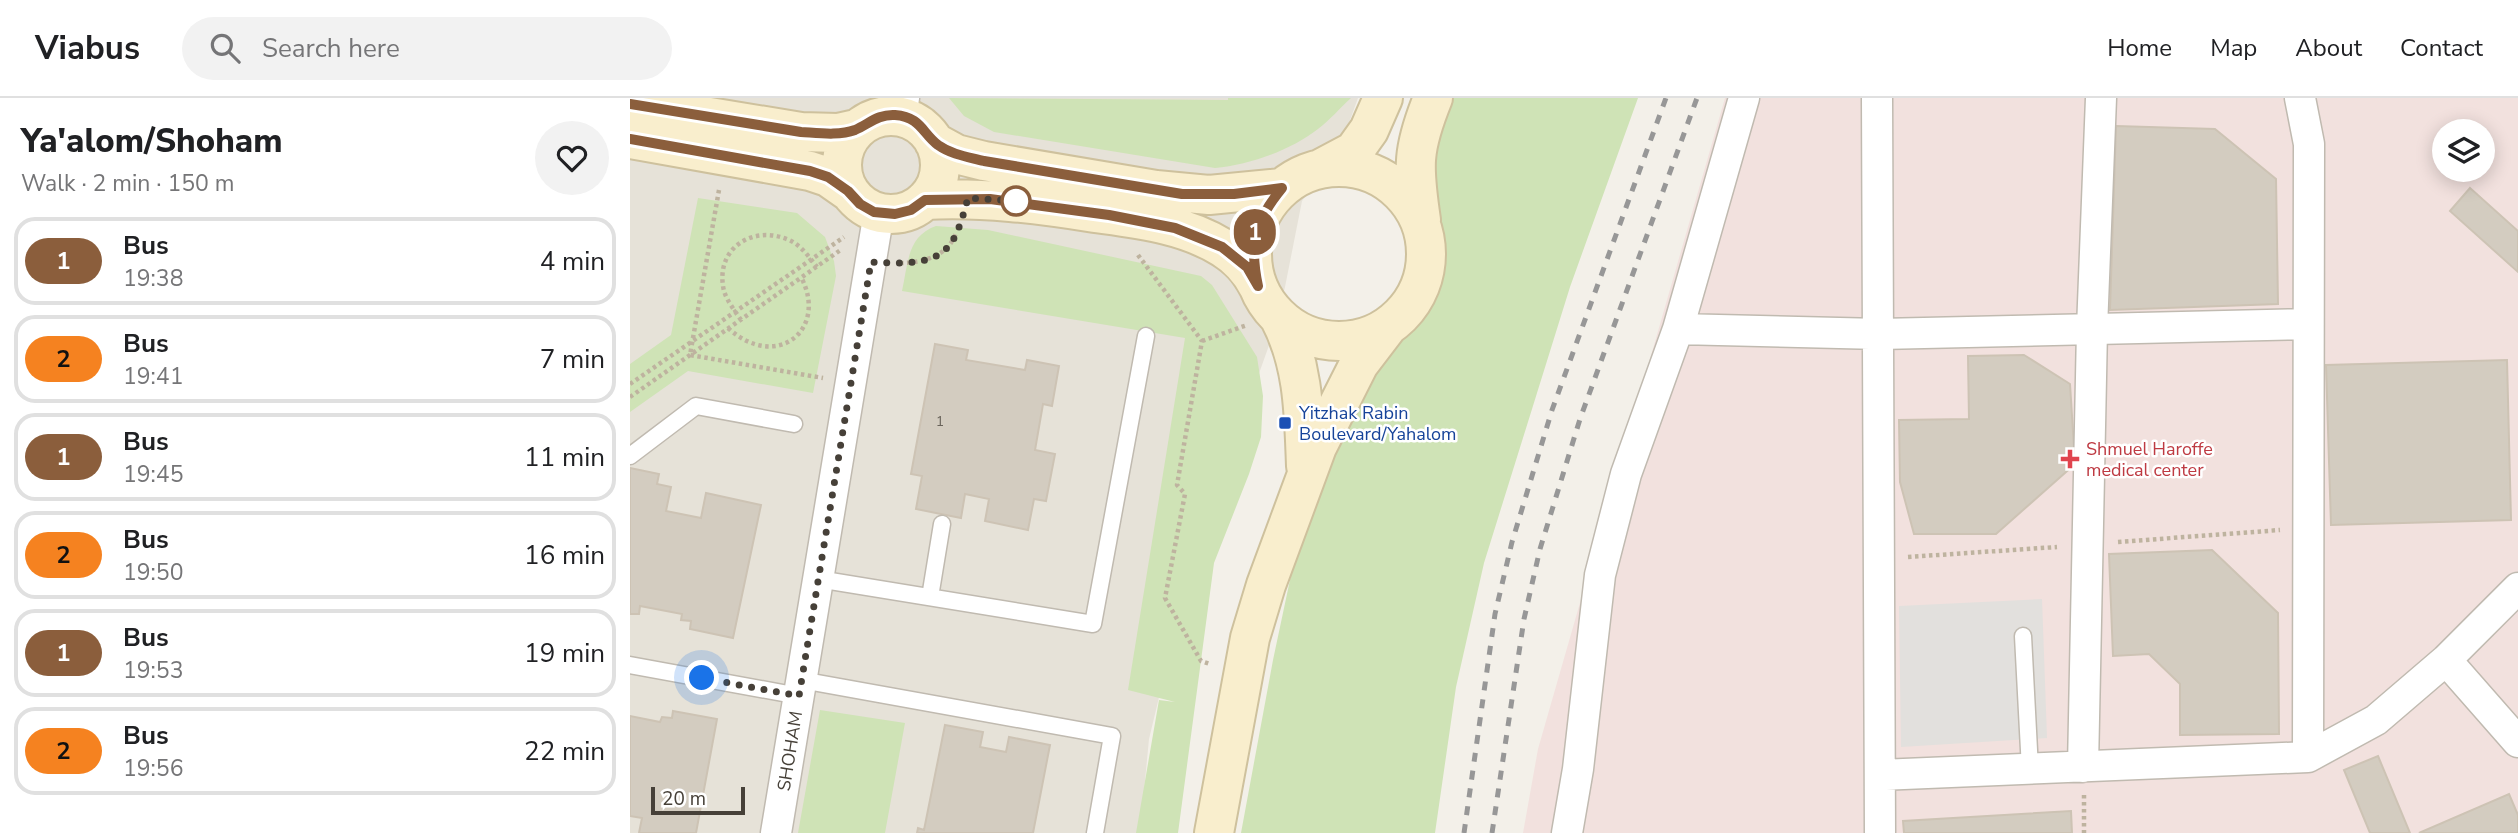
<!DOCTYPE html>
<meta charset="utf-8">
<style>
body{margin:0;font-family:"Nunito Sans",sans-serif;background:#f2f2f2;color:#202124;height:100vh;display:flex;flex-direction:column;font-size:26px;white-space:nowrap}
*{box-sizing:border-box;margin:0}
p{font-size:23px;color:#757577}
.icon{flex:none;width:38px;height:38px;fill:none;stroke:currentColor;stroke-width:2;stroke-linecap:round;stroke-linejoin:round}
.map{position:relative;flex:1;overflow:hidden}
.details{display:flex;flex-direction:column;background:#fff;width:630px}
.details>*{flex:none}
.badge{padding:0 14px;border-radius:23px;font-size:24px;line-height:46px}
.fabs{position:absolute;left:1802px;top:21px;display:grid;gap:14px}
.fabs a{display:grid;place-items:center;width:63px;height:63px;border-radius:50%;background:#fff;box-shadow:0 4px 18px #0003;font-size:35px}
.scale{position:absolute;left:21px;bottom:18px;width:94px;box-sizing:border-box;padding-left:7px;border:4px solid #464038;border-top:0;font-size:19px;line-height:24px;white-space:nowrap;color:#464038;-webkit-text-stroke:5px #fff;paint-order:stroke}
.you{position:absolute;width:35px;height:35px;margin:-18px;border:5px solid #fff;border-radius:50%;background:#1a73e8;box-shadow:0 0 0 10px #1a73e833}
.map>.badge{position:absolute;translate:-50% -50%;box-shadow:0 0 0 4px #fff}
.round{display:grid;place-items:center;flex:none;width:74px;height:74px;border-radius:37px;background:#f2f2f2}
.head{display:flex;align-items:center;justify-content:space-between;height:119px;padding:0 21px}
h1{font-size:33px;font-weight:800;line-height:52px}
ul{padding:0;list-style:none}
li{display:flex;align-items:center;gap:21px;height:88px;margin:0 14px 10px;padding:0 7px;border:4px solid #e0e0e0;border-radius:21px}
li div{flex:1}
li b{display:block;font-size:26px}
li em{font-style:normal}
li .badge{min-width:77px;font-weight:700;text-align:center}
header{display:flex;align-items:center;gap:42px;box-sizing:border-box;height:98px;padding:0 35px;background:#fff;border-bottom:2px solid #e0e0e0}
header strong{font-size:33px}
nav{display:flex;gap:38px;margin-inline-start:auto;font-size:24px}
.search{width:490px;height:63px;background:#f2f2f2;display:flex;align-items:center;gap:18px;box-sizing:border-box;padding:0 24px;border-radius:38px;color:#757577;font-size:26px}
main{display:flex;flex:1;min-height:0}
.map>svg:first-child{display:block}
</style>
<header>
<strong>Viabus</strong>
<div class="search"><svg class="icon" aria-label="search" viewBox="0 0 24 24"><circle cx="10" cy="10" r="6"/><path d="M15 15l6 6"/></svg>Search here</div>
<nav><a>Home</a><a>Map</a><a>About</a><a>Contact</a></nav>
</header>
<main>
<section class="details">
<div class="head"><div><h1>Ya'alom/Shoham</h1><p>Walk · 2 min · 150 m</p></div><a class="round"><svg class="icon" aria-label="heart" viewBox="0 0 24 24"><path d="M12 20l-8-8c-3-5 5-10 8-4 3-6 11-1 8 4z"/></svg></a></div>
<ul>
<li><span class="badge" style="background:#8b5e3c;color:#fff">1</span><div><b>Bus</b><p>19:38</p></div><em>4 min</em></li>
<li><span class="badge" style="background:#f58220;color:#111">2</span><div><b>Bus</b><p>19:41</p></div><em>7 min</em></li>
<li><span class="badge" style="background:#8b5e3c;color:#fff">1</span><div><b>Bus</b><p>19:45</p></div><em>11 min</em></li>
<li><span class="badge" style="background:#f58220;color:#111">2</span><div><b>Bus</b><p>19:50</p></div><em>16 min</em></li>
<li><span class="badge" style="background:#8b5e3c;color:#fff">1</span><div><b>Bus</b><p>19:53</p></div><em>19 min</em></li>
<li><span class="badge" style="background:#f58220;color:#111">2</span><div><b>Bus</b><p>19:56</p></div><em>22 min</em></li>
</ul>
</section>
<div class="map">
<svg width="1888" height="735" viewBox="0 0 1888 735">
<rect width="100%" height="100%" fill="#f3f0e9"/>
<!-- residential -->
<path fill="#e6e2d8" d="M0 0H728L711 47 672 103 655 189 642 239 561 466 519 641 510 735H0Z"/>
<!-- medical -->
<path fill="#f2e1de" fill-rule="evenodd" d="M1095 0H1888V735H893L908 651ZM1815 33H1853V72H1815Z"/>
<!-- green -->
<path fill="#cfe3b6" d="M319 0 598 2V0H721C710 10 700 22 688 31 661 52 620 67 585 70L364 34 334 18Z
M817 0H1008L940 189 854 465 826 589 805 735H611L643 562 675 411 715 315 768 243 795 214 806 145 798 85Z
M68 100 167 115 195 139 204 163 206 178 183 295 58 273 0 314V266L41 237Z
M306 128 358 132 571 178 582 187 627 259 633 298 631 339 619 376 584 465 548 735H506L529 602 545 604 498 592 555 240 272 193C278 166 277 138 306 128Z
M190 612 275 625 255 735H168Z"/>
<!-- parking -->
<path fill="#e2e0dd" d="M1412 501 1417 640 1271 649 1269 508Z"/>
<!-- building -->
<path fill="#d3ccc0" stroke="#cdc3b4" stroke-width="2" d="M1486 28 1585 31 1646 81 1648 206 1480 212Z
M1840 90 1888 133V174L1820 113Z
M305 246 338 252 336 262 395 272 397 262 429 268 422 308 413 306 405 352 425 356 416 403 404 401 398 432 355 423 359 401 335 396 331 420 286 411 292 378 281 376Z
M1394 257 1440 286 1445 366 1366 436H1284L1270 384 1269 322 1339 321 1338 258Z
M1877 262 1881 422 1701 427 1696 267Z
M0 370 29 376 27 386 41 389 36 413 71 420 76 395 131 407 103 540 60 531 61 523 51 522 52 516 10 508 9 516H0Z
M1582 452 1648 515 1649 636 1550 637V586L1519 556 1483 558 1479 456Z
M43 613 87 621 66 735H9L12 720 0 718V618L30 624 32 619 42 620Z
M315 627 353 634 350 649 376 654 379 639 420 647 403 735H287L288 730 294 732Z
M1748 658 1780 735H1740L1714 672Z
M1879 696 1888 717V735H1789Z
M1441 713 1442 735H1274L1273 723Z"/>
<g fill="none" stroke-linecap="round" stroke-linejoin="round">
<!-- lane casing -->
<g stroke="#c0bab0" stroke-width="19">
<path id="lane" d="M0 358 66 308 164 326
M188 481 463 526 516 238
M300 499 312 426
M1393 538 1400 671
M0 567 169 598
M171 582 482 638 465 735"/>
</g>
<!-- street casing -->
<g stroke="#c0bab0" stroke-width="33">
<path id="street" d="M1247 0 1250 735
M1670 0 1679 46 1678 659
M271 19 274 0
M1048 231 1250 236 1677 226
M1816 562 1888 644
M1453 669 1462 231 1471 0
M1250 677 1678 659 1746 622 1816 562 1888 490
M146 735 249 114
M937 735 948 671 970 477 996 376 1048 231 1114 0"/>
</g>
<!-- secondary casing -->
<g stroke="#cec19d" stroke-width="42">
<path id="secondary" d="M0 6 171 34 208 35 226 31
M212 67a49 49 0 1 1 98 0a49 49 0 1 1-98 0Z
M0 41 180 73 198 79 218 93
M304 44 326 56 354 63 526 92 579 97 652 90
M622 156a87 87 0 1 1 174 0a87 87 0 1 1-174 0Z
M692 70 724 53 739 32 753 0
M295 102C353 99 408 106 465 115 508 121 555 126 593 150 609 160 619 171 628 188
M791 122C783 68 782 52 803 0
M649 219C674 266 674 316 676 368
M584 735 620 540 636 487 687 349 729 266 758 228"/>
</g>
<!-- path -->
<path stroke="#beb39f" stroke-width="4.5" stroke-dasharray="3.5 3.5" stroke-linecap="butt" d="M89 92 60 257 193 280
M508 157 572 243 547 387 555 396 535 500 571 563 580 566
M270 165C293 165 318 158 326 135
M111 222C105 213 97 203 94 193 84 151 122 126 159 142 171 147 179 159 187 169
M98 230C146 274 199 232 171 179
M572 243 617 227
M0 286 214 139
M0 299 212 151
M1488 444 1650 432
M1278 459 1427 449
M1454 697V735"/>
<!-- lane -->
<use href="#lane" stroke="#fff" stroke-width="16"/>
<!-- street -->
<use href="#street" stroke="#fff" stroke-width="30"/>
<!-- secondary -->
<use href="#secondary" stroke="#f9eecd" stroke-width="38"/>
<!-- rail -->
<path stroke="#979797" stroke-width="5" stroke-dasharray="9 9" stroke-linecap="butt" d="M834 735 865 516 882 444 922 312 1036 0
M862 735 894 521 910 451 950 321 1067 0"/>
</g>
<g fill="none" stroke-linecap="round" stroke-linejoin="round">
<!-- line casing -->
<g stroke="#fff" stroke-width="16">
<path id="line" d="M0 6 171 34C188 35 209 38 225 32 239 26 248 16 265 17 291 19 292 35 308 47 322 57 339 59 354 63L552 96H604L652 90C624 124 619 146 628 188L617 169 592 149 545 130 479 117 360 101 295 102 281 112 265 116 244 114 230 106 218 93 198 79 180 73 0 41"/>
</g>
<!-- line -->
<use href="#line" stroke="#8b5e3c" stroke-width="10"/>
<!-- walk -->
<path stroke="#464038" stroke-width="7" stroke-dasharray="0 12.6" d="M72 580 169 598 241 164C268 165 307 170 323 142 330 130 334 114 338 100L390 103H386"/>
</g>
<!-- markers -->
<circle fill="#fff" stroke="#8b5e3c" stroke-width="3.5" cx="386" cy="103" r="14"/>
<rect fill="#1a4fb4" stroke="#fff" stroke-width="2.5" x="648" y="318" width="14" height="14" rx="3.5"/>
<path fill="#e0444e" stroke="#fff" stroke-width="2.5" d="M1436.5 350.5h7v7h7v7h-7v7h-7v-7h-7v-7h7z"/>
<g text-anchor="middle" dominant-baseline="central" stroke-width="5" stroke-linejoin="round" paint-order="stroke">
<!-- number labels -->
<g font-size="14" fill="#69635a">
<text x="310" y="323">1</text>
</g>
<!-- transit labels -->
<g font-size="18" fill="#164399" stroke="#fff" text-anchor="start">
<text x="669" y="315">Yitzhak Rabin<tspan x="669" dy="21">Boulevard/Yahalom</tspan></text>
</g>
<!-- health labels -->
<g font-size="18" fill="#be3a42" stroke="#fff" text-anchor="start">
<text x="1456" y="351">Shmuel Haroffe<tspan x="1456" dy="21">medical center</tspan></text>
</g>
<!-- street labels -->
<g font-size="18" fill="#464038" stroke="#fff">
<text transform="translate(160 653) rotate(-81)">SHOHAM</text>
</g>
</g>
</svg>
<div class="fabs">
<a><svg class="icon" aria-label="layers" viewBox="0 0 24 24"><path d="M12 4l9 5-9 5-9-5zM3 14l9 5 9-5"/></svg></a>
</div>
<div class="scale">20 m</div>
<div class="you" style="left:72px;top:580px"></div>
<b class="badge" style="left:625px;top:134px;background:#8b5e3c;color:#fff">1</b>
</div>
</main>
